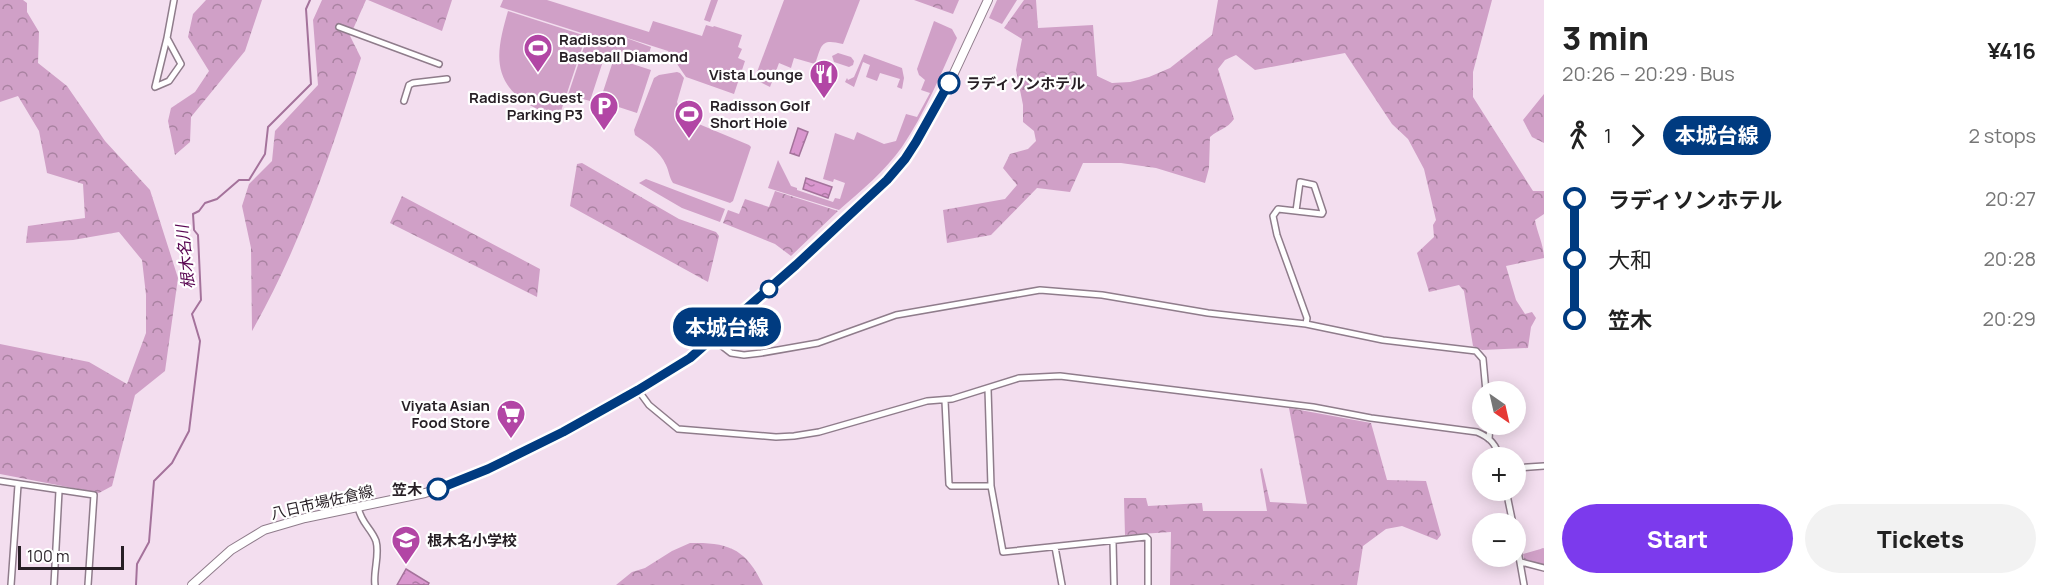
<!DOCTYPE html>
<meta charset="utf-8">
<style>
body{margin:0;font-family:Manrope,"Noto Sans JP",sans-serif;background:#f2f2f2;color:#222;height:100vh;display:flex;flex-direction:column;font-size:22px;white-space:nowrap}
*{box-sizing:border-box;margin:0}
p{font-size:20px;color:#767676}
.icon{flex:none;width:33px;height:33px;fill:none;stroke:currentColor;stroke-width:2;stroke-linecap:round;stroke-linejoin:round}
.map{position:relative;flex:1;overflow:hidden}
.details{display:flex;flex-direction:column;background:#fff;width:510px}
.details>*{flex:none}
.badge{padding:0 12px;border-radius:20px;font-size:21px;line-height:39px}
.needle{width:39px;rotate:146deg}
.controls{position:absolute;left:1472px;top:381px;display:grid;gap:12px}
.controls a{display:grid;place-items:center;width:54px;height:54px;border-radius:50%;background:#fff;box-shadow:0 3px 15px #0003;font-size:30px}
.scale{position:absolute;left:18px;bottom:15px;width:106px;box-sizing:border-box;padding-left:6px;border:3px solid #271f25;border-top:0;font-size:16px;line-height:21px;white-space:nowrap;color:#271f25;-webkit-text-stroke:4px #fff;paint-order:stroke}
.map>.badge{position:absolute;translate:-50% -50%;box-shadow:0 0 0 3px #fff}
.legs{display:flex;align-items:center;gap:9px;height:66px;padding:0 18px;font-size:20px}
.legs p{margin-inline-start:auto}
.overview{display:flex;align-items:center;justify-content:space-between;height:102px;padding:0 18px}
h1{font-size:33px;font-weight:800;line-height:45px}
.action{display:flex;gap:12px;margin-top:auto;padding:12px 18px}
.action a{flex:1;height:69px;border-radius:36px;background:#7c3aed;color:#fff;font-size:24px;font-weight:800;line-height:69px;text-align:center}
.action a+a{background:#f2f2f2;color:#222}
ul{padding:0 18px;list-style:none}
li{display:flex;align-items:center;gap:21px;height:60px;font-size:22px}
li i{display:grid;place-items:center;width:9px;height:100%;margin:0 8px;background:currentColor}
li i::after{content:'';width:15px;height:15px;margin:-8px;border:4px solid;border-radius:50%;background:#fff}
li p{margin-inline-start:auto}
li:first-child i{background:linear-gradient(#0000 50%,currentColor 0)}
li:last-child i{background:linear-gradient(currentColor 50%,#0000 0)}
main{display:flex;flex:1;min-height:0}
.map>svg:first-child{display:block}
</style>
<main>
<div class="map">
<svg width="1544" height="585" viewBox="0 0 1544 585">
<defs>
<pattern id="forest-crowns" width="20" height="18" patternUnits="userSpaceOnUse" patternTransform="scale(1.5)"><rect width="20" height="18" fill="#d0a0c7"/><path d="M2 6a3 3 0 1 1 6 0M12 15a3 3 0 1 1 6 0" fill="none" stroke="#a982a1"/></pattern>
<pattern id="water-ripples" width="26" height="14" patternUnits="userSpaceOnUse" patternTransform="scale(1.5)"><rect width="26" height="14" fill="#d996ce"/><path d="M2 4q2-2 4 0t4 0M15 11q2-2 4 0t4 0" fill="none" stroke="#b07aa7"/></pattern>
</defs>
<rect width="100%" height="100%" fill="#f3deef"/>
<!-- green -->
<path fill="#d0a0c7" d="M503 0H547L649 32 653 21 702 36 706 25 713 27 714 26 742 35 738 47 742 49 738 58 745 61 734 94 686 77 668 51 618 35 651 47 647 60 614 50 611 57 605 55 590 101 568 95 588 35 500 7Z
M711 0H718L710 22 704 20Z
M784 0H860L843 44C820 38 822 45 815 64L794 58 791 68 779 63 770 87 758 81 757 72Z
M997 0H1017L1002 24 989 18Z
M508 11 586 36 559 117C549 113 537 110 528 104 490 80 497 49 508 11Z
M934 21 952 29 957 38C940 76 925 113 902 147 885 171 861 191 839 210L768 188 778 160 791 186 797 188V190L833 202 835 198 840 199 845 183 834 179 833 182 823 179 835 133 854 140 857 132 884 144 896 141 906 114 917 117 930 93 921 90 925 80 919 75 917 69Z
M838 53 851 57 854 61 853 65 849 67 834 62 832 56Z
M864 54 902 68 904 78 902 89 897 87 900 79 880 73 877 81 866 77 870 65 863 62 854 87 845 82 847 78 848 80 854 77Z
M614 58 651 70 637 113 600 101Z
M677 72 680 73 684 78 677 102 682 117 749 145 751 147 733 201 730 203 673 183C669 177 669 171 666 165 660 151 646 143 635 135L634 130 654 78 659 75Z
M646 179 725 209 720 222 682 208 639 183Z"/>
<!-- forest -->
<path fill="url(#forest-crowns)" d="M0 0H23L27 3V12L39 32 38 63 67 86 105 141 150 190 178 278 165 371 135 395 112 486 99 493 0 474V344L89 362 127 384 146 333V295L142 260 119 232 73 240 26 243 28 226 85 218 83 184 47 173 39 131 18 96 0 102Z
M206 0H262L245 51 191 117 190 142 175 155 168 121 171 108 195 92 209 71 188 37 193 14Z
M322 0H366L350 36 361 58C331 153 301 245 252 331L251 248 242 206 249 184 272 161 275 131 318 85 313 20Z
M368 0H452L442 31Z
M914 0H959L953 14Z
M1024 0H1036L1038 28 1093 25 1097 76 1112 83 1130 82 1149 77 1170 68 1212 35 1218 0H1492L1473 72V97L1533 191H1544V214L1535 220C1537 233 1544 245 1544 258L1506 266 1516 300 1525 314 1532 312 1536 318 1531 327 1528 348 1482 350 1473 346 1464 291 1459 285 1429 292 1417 253 1434 237 1433 225 1436 220 1424 169 1408 139 1392 124 1345 53 1255 70 1236 55 1225 60 1218 69 1234 119C1227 129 1219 129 1210 137L1209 168 1205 183 1156 168 1121 163H1083L1070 192 1037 188 991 235 947 243 943 210 1005 199 1017 185 1003 168 1010 154 1028 149 1036 141 1034 131 1023 122V105L1016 70 1022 39 1004 28Z
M1544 94V143L1532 137 1523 120Z
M582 163 679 219 716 232 719 236 708 282 570 206 577 164Z
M775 191 838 211 791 256 775 244 723 223 728 210 739 214 745 199 769 207Z
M402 196 540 269 537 297 390 223Z
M1289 408 1371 423 1387 480 1426 481 1441 535 1437 540 1402 526 1386 529 1363 546 1357 585H1170L1171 532 1125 535 1124 498H1146L1148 506 1202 503 1203 511H1267L1260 469 1262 468 1270 502 1307 504Z
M690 543C729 542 746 549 763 585H616L632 572 645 568 672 551Z
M1544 548V565L1524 559 1523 554Z"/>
<!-- water -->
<path fill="url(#water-ripples)" stroke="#a4729b" stroke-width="1.5" d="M798 128 808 132 799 156 790 153Z
M806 178 832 187 828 198 803 189Z
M406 569 429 583 428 585H397Z"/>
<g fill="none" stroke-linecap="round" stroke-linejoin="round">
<!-- stream -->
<path stroke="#a4729b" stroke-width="2" d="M136 585 137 564 149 542 154 481 172 463 189 431 200 341 192 314 201 300 198 235 194 230 193 214 199 211 205 203 217 199 239 180H249L265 154 268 127 311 84 306 9 310 0"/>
<!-- minor casing -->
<g stroke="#8f7c8b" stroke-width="8">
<path id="minor" d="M339 27 439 64
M167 38 181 64 169 81 155 87Z
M167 38 174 0
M404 101 409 85 413 83 447 79
M1296 211 1300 182 1314 185 1323 212 1322 214 1278 209 1273 216 1277 235 1307 318 1306 324
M713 339 731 353 744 355 761 353 818 343 896 315 1040 290 1102 295 1208 313 1306 324 1383 340 1476 351 1483 359 1486 392
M988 389 991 486 1003 552 1146 537 1148 539V585
M638 390 649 405 678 429 776 437 794 436 819 432 927 401 952 399 1019 378 1060 376 1313 407 1371 418 1477 432C1489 437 1497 444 1499 458
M945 401 949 484 951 486H991
M1489 439 1490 424
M1515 468 1544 466
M0 481 94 495 88 585
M1506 490 1513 524
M358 507C361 523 371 528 376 541 380 555 373 571 375 585
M1515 534 1524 585
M1113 541 1114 585
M1055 547 1062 585
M1521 562 1544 568
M11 585 18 485
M54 585 59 491"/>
</g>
<!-- secondary casing -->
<g stroke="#8f7c8b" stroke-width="10">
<path id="secondary" d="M192 585 231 550 264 530 305 518 425 493 454 484 518 455 563 432 638 390 690 358 796 265 866 200 905 159 941 101 988 0"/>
</g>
<!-- minor -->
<use href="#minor" stroke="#fff" stroke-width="5"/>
<!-- secondary -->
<use href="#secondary" stroke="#fff" stroke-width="8"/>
</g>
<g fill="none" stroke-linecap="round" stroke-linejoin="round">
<!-- line-1 casing -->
<g stroke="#fff" stroke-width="14">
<path id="line-1" d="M438 489 488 469 563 432 638 390 690 358 796 265 887 180 905 159 916 142 949 83"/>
</g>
<!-- line-1 -->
<use href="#line-1" stroke="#003b80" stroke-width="9"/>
</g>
<!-- icons -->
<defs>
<g id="stadium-pin" transform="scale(1.5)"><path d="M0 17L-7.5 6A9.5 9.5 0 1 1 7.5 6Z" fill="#b246a5" stroke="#fff"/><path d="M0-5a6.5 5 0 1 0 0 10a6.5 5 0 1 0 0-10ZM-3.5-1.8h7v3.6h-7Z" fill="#fff"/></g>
<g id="restaurant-pin" transform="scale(1.5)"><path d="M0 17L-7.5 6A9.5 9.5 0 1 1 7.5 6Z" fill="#b246a5" stroke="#fff"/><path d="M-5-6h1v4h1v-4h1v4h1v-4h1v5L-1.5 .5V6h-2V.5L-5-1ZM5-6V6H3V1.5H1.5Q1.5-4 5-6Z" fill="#fff"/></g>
<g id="parking-pin" transform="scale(1.5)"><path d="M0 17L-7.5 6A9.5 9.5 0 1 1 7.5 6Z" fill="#b246a5" stroke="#fff"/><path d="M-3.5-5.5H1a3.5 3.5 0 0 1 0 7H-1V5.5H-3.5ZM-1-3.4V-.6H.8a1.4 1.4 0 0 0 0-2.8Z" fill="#fff"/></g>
<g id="supermarket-pin" transform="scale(1.5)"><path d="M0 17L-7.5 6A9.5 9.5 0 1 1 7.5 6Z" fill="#b246a5" stroke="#fff"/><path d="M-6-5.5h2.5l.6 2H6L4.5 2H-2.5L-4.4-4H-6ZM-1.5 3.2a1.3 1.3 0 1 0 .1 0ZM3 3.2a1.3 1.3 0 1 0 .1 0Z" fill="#fff"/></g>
<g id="school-pin" transform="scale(1.5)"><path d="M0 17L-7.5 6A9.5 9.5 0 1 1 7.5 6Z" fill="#b246a5" stroke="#fff"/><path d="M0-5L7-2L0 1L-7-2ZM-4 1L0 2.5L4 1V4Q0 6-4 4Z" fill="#fff"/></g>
</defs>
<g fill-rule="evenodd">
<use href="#stadium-pin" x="538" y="48"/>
<use href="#restaurant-pin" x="824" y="74"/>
<use href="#parking-pin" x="604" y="106"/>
<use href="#stadium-pin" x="689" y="114"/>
<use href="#supermarket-pin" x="511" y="414"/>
<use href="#school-pin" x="406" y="540"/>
</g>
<!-- markers -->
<g fill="#fff" stroke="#003b80" stroke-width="3">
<circle cx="949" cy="83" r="10"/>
<circle cx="769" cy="289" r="8"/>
<circle cx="438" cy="489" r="10"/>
</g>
<g text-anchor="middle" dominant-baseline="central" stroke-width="4.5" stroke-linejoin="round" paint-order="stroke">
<!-- poi labels -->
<g font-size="15" font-weight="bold" fill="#271f25" stroke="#fff" text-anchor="start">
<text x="559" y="39">Radisson<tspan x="559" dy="17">Baseball Diamond</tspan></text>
<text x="803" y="74" text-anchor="end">Vista Lounge</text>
<text x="583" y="97" text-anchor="end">Radisson Guest<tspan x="583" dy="17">Parking P3</tspan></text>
<text x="710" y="105">Radisson Golf<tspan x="710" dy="17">Short Hole</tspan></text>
<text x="490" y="405" text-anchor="end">Viyata Asian<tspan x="490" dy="17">Food Store</tspan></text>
<text x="427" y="540">根木名小学校</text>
</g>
<!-- stop labels -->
<g font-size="15" font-weight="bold" fill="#271f25" stroke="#fff" text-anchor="start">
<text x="966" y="83">ラディソンホテル</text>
<text x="422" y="489" text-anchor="end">笠木</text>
</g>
<!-- street labels -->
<g font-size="15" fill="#271f25" stroke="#fff">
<text transform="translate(322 502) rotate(-13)">八日市場佐倉線</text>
</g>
<!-- water labels -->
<g font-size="16" font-style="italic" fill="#590752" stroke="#fff">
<text transform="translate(185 257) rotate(-96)">根木名川</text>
</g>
</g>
</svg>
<div class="controls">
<a><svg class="needle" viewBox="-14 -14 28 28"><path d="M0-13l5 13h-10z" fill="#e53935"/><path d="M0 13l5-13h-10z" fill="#767676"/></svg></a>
<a>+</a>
<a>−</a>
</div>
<div class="scale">100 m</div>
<b class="badge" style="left:727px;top:327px;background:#003b80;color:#fff">本城台線</b>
</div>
<section class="details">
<div class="overview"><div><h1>3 min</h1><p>20:26 – 20:29 · Bus</p></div><b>¥416</b></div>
<div class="legs"><svg class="icon" aria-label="walk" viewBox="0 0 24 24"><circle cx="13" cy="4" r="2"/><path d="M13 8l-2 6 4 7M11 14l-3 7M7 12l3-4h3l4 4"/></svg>1<svg class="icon" aria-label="forward" viewBox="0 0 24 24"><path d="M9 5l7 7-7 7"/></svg><b class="badge" style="background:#003b80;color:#fff">本城台線</b><p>2 stops</p></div>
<ul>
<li><i style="color:#003b80"></i><b>ラディソンホテル</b><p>20:27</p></li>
<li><i style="color:#003b80"></i><span>大和</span><p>20:28</p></li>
<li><i style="color:#003b80"></i><b>笠木</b><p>20:29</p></li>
</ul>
<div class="action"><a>Start</a><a>Tickets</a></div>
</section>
</main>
